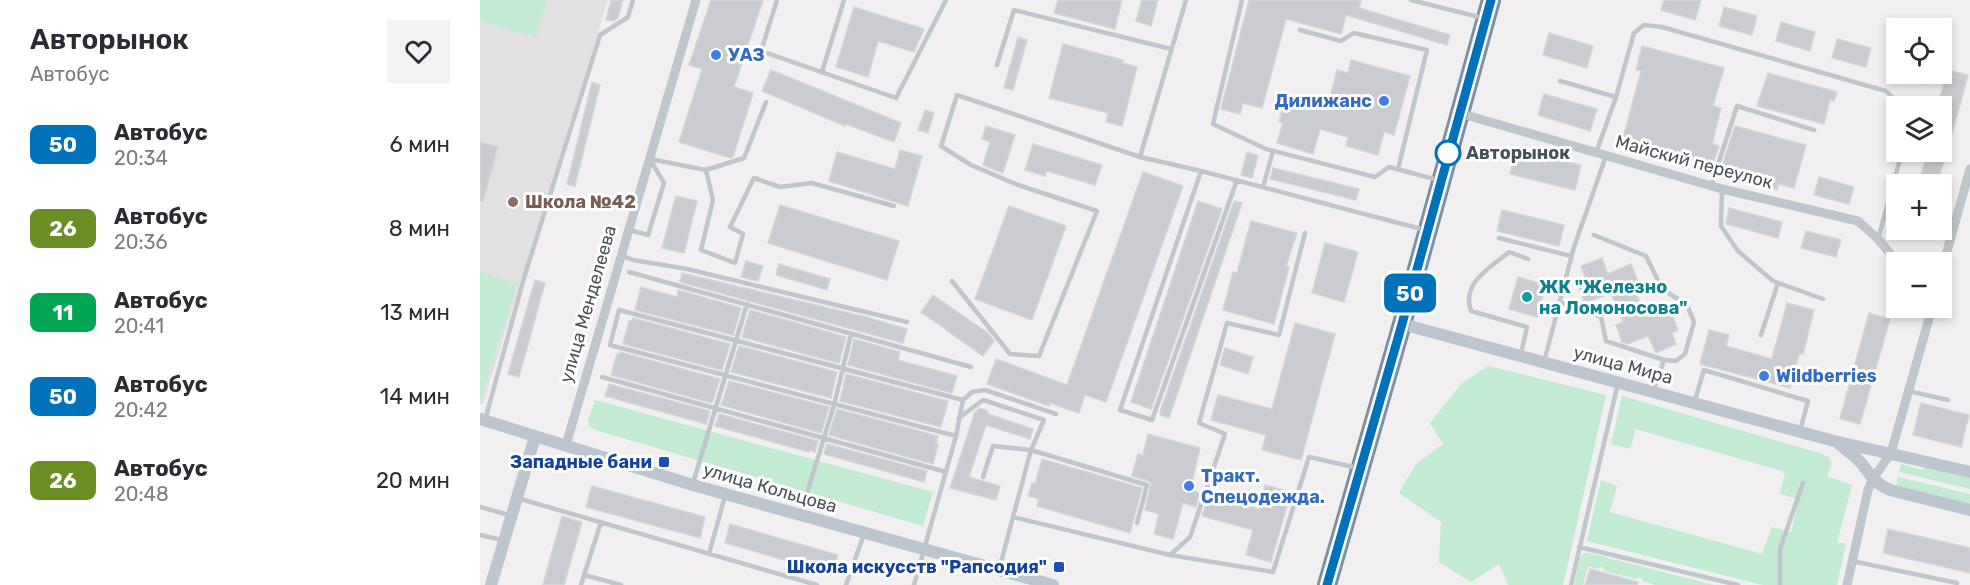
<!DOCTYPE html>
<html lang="ru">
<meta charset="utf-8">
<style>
body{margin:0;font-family:Rubik,sans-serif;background:#f2f2f3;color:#2b2b33;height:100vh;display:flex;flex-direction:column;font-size:22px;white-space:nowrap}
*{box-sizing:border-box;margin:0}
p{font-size:20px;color:#7c7c81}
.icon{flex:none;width:33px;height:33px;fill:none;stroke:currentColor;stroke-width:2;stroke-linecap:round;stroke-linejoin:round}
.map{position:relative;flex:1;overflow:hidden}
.side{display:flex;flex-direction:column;background:#fff;width:480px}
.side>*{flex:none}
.badge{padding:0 12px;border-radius:9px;font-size:21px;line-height:39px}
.fabs{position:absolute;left:1406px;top:18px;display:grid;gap:12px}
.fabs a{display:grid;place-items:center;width:66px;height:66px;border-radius:0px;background:#fff;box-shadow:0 3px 9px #0003;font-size:30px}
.map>.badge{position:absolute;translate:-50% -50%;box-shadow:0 0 0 3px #fff}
.round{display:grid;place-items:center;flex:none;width:63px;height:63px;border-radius:0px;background:#f2f2f3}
.head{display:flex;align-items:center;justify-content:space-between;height:102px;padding:0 30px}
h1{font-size:28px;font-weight:600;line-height:45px}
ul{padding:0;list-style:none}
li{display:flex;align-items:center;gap:18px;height:84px;padding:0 30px}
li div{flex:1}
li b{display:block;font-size:22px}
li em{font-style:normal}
li .badge{min-width:66px;font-weight:700;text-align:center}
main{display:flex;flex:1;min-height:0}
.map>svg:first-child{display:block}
</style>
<main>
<section class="side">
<div class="head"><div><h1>Авторынок</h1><p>Автобус</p></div><a class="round"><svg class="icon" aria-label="heart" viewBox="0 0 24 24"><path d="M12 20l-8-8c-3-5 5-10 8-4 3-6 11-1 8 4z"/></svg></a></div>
<ul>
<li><span class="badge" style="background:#0072bc;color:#fff">50</span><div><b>Автобус</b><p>20:34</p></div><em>6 мин</em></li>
<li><span class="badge" style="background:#6b8e23;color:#fff">26</span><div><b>Автобус</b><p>20:36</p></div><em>8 мин</em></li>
<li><span class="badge" style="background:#00a651;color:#fff">11</span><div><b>Автобус</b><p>20:41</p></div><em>13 мин</em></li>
<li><span class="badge" style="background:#0072bc;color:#fff">50</span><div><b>Автобус</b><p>20:42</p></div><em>14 мин</em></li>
<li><span class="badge" style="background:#6b8e23;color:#fff">26</span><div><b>Автобус</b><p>20:48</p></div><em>20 мин</em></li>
</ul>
</section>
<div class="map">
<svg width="1490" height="585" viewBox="0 0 1490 585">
<rect width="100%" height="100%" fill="#f1efef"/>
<!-- education -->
<path fill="#e2e0e0" d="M0 0H128L3 404 0 403Z"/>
<!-- green -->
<path fill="#c3ead2" d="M0 0H67L56 37 0 21Z
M0 272 37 284 1 399H0Z
M1008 366 1126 395 1083 585H1028L1019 564 991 582 959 562 961 522 919 493 936 464 963 444 950 423 981 384Z
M1142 396 1340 453 1349 457 1352 464 1347 476 1372 485 1357 543H1366L1357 585H1283L1107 541 1121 480 1137 486 1130 512 1282 554 1292 527 1311 532 1319 499 1300 494 1305 472 1156 429 1150 449 1131 444Z
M115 400 453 492 443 526 115 430 109 426 108 421Z
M1421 464 1443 470 1444 467 1490 478V489L1419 472Z
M1418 477 1490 494V505L1416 487Z
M1104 553H1109L1234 585H1175L1163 581 1160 577 1156 579 1124 571 1121 566 1117 569 1108 566 1103 585H1094L1100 557Z"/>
<!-- building -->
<path fill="#caccd1" stroke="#d4d6da" stroke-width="1.5" d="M131 0H143L138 18 133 21 126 20Z
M231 0H283L254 87 273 93 253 157 250 158 199 142 222 69 209 65Z
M578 0H642L635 29 574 13Z
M662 0H678L671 26 656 21Z
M769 0H876L881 1 879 8 970 35 967 45 866 15 861 34 806 19 782 108 763 103 760 114 741 109Z
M1184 0H1221L1215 20 1181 10Z
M374 7 444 29 434 52 398 41 388 77 356 67Z
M1244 7 1277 16 1272 35 1239 26Z
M1301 22 1335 32 1330 51 1296 41Z
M1069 33 1113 46 1107 68 1063 55Z
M538 37 547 40 533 90 524 88Z
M1357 39 1391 48 1386 67 1352 58Z
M583 44 643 60 642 63 657 67 642 126 626 122 628 113 569 98Z
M1162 46 1244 68 1233 106 1241 108 1232 144 1239 146 1233 164 1162 145 1161 148 1142 142 1161 71 1156 70Z
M871 60 930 76 914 135 904 132 898 155 866 146 868 137 840 129 833 154 797 143 803 123 799 122 805 98 847 109 857 70 868 73Z
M291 70 421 123 414 142 366 124 365 126 282 91Z
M1468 70 1488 75 1475 123 1457 184H1438L1448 152H1461V104L1458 103Z
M1288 73 1357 92 1354 101 1350 100 1344 124 1277 106Z
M1414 74H1446L1443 84 1413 76Z
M112 82 120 85 95 186 87 184Z
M1064 94 1117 109 1110 131 1058 115Z
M445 110 454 113 448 133 438 130Z
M506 126 535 135 523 173 503 165 510 142 502 139Z
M1255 126 1326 145 1314 188 1299 184 1297 190 1263 180 1265 174 1242 166Z
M0 142 18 147 3 202 0 201Z
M553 144 622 165 615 185 567 171 565 176 545 170Z
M1036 149 1101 165 1095 190 1030 174Z
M420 150 442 156 428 206 349 181 357 152 415 169Z
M767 152 778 156 772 178 761 175Z
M793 168 879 189 876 200 790 179Z
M663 172 703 186 626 402 605 395 599 413 570 403 569 406 507 384 516 359 587 385Z
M1339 177 1374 187 1369 204 1334 195Z
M196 196 217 201 204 253 182 248Z
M718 201 742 209 671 409 651 402Z
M754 201 762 203 689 418 680 415V412Z
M300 205 419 241 407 280 288 243Z
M529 206 586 226 552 320 495 299Z
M1249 208 1302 222 1298 238 1246 224Z
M1022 210 1084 225 1079 246 1017 231Z
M771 221 817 233 806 266 809 267 794 324 743 310 753 272 757 273Z
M1326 231 1361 240 1356 257 1321 248Z
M845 243 878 252 864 302 832 293Z
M1122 258 1128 274 1151 264 1160 286 1154 288 1166 317 1189 308 1198 330 1192 333 1196 344 1176 353 1168 336 1148 344 1142 342 1136 325 1143 322 1131 293 1105 303 1097 282 1106 279 1101 266Z
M266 261 283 266 278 281 261 277Z
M299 264 350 279 347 290 296 275Z
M202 273 386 317 427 329 423 343 200 282Z
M1038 277 1066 285 1057 317 1029 309Z
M55 280 65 283 39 377 28 374Z
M161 287 197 297 198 290 261 308 253 335 155 310Z
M453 295 508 333 514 341 503 356 441 312Z
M1307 303 1334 310 1323 354H1319L1310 388 1220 364 1229 330 1249 335 1246 346 1292 359Z
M270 310 366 337 359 363 262 337Z
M1389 313 1410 319 1380 424 1360 419Z
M153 318 250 344 242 370 143 344 149 321H152Z
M815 323 855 334 821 460 782 450 786 435 731 420 738 395 792 409Z
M374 339 420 352 418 360 477 376 472 393 368 365Z
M259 346 357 372 351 398 251 372Z
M745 348 773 357 768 374 740 365Z
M140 352 240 379 232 403 131 375 137 354H140Z
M366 374 468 401 461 427 360 401Z
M249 381 349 407 341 433 241 405Z
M129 384 230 411 226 424 125 396Z
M1441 403 1489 415 1481 447 1433 435Z
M500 408 508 411V414L553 429 550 439 506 425 489 477 520 486 516 500 470 488 495 412Z
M357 409 458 436 456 444H458L453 464 349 435Z
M239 414 338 441 335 452 330 450 329 452 235 426Z
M668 434 720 448 710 490 720 493 716 507 703 503 693 539 674 534 679 514 665 510 671 483 668 481 652 476 658 454 663 455Z
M347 444 447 471 444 482 344 454Z
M562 459 662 488 650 533 557 506 559 499 548 496 552 483 555 484Z
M785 485 811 492 791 562 766 555 773 530 722 516 729 496 779 509Z
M112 486 225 517 220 538 106 507Z
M82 516 102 522 84 585H63Z
M250 524 358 555 353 574 245 543Z
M1408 529 1490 548V573L1403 553Z
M1110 569 1158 582 1157 585H1105Z"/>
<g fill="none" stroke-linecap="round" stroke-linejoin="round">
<!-- highway casing -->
<g stroke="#788da4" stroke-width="20">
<path id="highway" d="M847 585 922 324 1011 0"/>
</g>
<!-- lane -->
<path stroke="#bfc6cc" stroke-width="4.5" d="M297 0 281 51 416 98 466 0
M762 0 733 124 786 149 895 177 909 167 958 180
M931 0 1003 18
M820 30 861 41 874 33 947 50 918 169
M517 65 534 10 691 49
M342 72 364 0
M1080 81 1136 97 1116 153
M1136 97 1154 33 1164 25 1182 27 1406 91 1421 106
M660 157 721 171 945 230
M170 159 226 170 264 158 286 102
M226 170 233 200 221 250 255 263 263 234 250 227 274 178 300 187 332 183 414 206
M721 171 640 410 672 420 757 180
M1231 186 1257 106 1334 130
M783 187 793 151
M1242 189 1241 226 1258 251 1293 281 1343 299
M150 230 168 235 184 183 171 161
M825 233 799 335 747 323 719 423 745 434 710 537 690 555 793 572 829 457 878 468
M1114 235 1166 256 1182 289 1207 305 1214 322 1205 354 1196 361 1184 360 1173 392
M1019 238 1091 256
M1398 239 1422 152
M140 255 153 260 207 269 427 322
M149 272 491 367
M472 281 530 354 559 356 617 211 538 185 491 165 461 146 477 95 660 157 706 0
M1079 302 1121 317 1126 341 1184 360
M1281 335 1298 283
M1041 354 1047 327 991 311C981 283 1010 268 1029 252L1048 259
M1064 362 1094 247 1126 156
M122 377 466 472
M1428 391 1468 400
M1214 403 1224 370 1328 401 1320 431
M479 418 503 400 564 420 551 450 533 517 690 555
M5 420 44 278 120 35 148 17 153 0
M476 436 483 400 492 392 505 390 576 414
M503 477 513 446 551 450 667 485 657 523
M213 483 267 304
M37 498 337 585
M0 507 29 515
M321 513 354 405 371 334
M0 535 22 540
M1099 547 1258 585
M229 554 245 496
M1372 561 1477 583
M519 570 533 517
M104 575 141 585
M101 585 121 522
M366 585 384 534
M434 585 476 436 130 345 139 310 483 400
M1091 585 1138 383
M1300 585V549L1323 483"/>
<!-- street -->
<path stroke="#bfc6cc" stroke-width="9" d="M979 113 1242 189 1378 221 1398 239 1413 257 1427 262
M1461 273 1490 169
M86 445 216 0
M1367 585 1388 490 1392 480 1411 453 1452 308"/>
<!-- secondary -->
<path stroke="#bdc6ce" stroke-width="12" d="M922 324 1354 441 1490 472
M0 419 213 485 573 585
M1360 445C1368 451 1375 456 1382 464 1391 476 1396 484 1410 490L1490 510
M11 585 55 437"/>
<!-- highway -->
<use href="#highway" stroke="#8da2b8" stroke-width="16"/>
</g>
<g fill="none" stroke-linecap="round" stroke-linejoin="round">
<!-- line casing -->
<g stroke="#fff" stroke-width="14">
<path id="line" d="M847 585 922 324 1011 0"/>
</g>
<!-- line -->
<use href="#line" stroke="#0072bc" stroke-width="9"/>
</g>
<!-- markers -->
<g fill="#3f7fe0" stroke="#fff" stroke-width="2">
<circle cx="236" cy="55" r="6"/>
<circle cx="904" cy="101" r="6"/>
<circle cx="1284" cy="376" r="6"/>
<circle cx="709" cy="486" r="6"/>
</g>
<circle fill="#fff" stroke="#0072bc" stroke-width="3" cx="968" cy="153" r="12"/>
<circle fill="#8d6e63" stroke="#fff" stroke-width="2" cx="33" cy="202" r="6"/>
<circle fill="#0f9aa8" stroke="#fff" stroke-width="2" cx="1047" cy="297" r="6"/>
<g fill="#1a4fb4" stroke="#fff" stroke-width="2">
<rect x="178" y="456" width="12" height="12" rx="3"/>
<rect x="573" y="561" width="12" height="12" rx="3"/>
</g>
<g text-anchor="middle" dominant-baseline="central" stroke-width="6" stroke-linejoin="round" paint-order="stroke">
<!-- shop labels -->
<g font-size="18" font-weight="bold" fill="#366cbe" stroke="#fff" text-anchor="start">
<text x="248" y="55">УАЗ</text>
<text x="892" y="101" text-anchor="end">Дилижанс</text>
<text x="1296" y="376">Wildberries</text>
<text x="721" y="476">Тракт.<tspan x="721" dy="21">Спецодежда.</tspan></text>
</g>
<!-- stop labels -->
<g font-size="18" font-weight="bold" fill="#49525a" stroke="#fff" text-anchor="start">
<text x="986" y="153">Авторынок</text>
</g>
<!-- street labels -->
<g font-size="18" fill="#49525a" stroke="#fff">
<text transform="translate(1214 162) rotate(15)">Майский переулок</text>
<text transform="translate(108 304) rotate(-74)">улица Менделеева</text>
<text transform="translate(1143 365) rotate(15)">улица Мира</text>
<text transform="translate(290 488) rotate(16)">улица Кольцова</text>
</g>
<!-- education labels -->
<g font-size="18" font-weight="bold" fill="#785e54" stroke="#fff" text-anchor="start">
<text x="45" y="202">Школа №42</text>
</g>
<!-- culture labels -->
<g font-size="18" font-weight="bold" fill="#0d838f" stroke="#fff" text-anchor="start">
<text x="1059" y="287">ЖК "Железно<tspan x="1059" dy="21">на Ломоносова"</tspan></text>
</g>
<!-- transit labels -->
<g font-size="18" font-weight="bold" fill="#164399" stroke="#fff" text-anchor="end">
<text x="172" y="462">Западные бани</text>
<text x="567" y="567">Школа искусств "Рапсодия"</text>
</g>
</g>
</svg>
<div class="fabs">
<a><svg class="icon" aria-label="locate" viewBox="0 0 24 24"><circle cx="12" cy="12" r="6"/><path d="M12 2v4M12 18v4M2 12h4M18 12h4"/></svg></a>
<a><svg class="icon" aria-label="layers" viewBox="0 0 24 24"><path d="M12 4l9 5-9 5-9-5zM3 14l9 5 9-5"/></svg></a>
<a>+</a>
<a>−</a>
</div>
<b class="badge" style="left:930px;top:293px;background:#0072bc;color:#fff">50</b>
</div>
</main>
